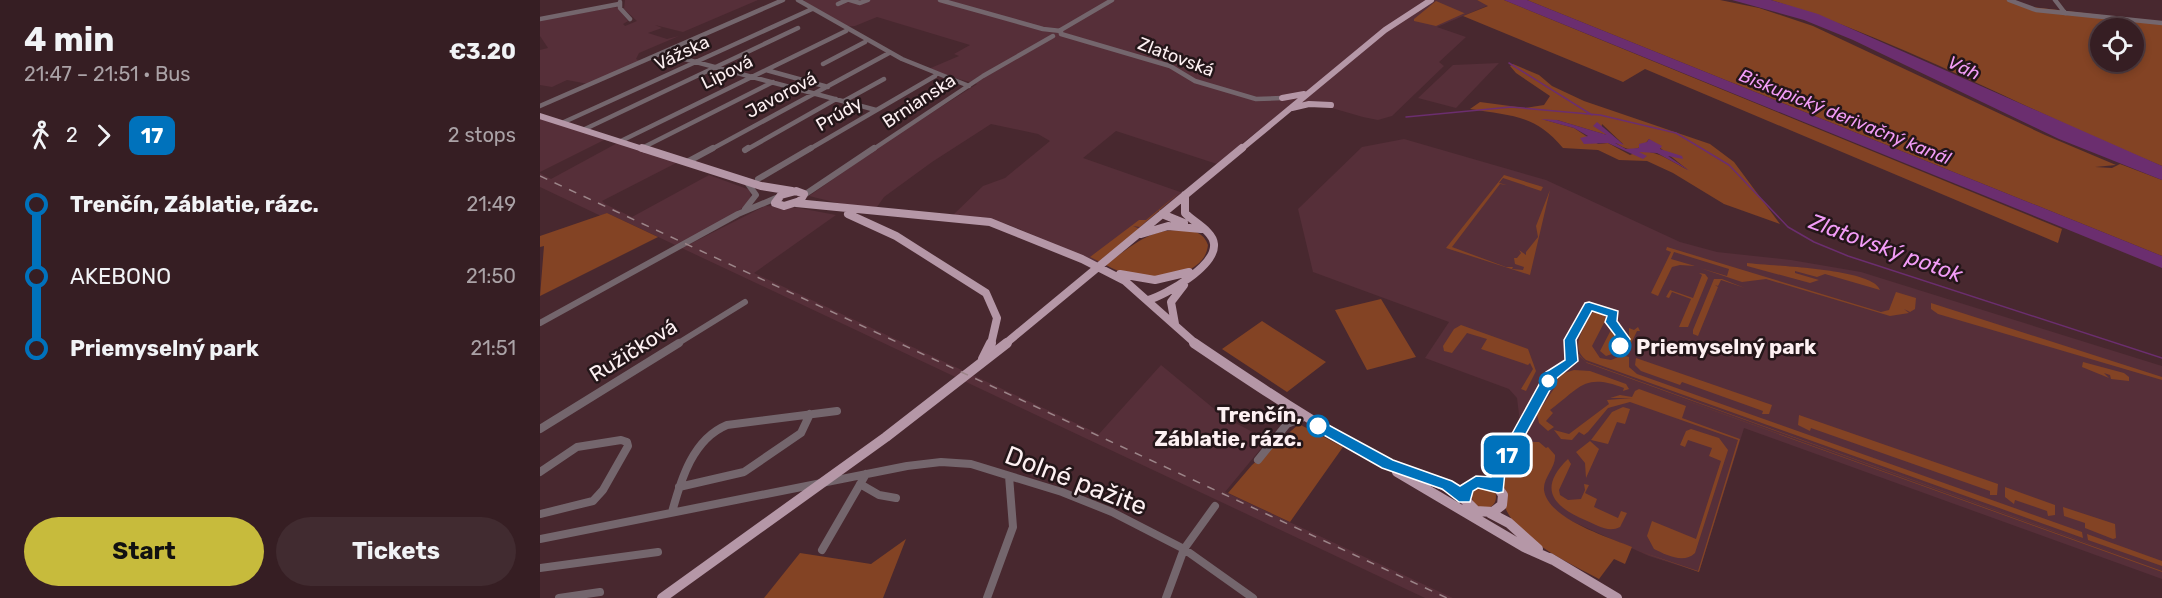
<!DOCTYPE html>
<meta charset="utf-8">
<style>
body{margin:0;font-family:Rubik,sans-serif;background:#412b30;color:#f1f3f6;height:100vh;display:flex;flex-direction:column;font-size:22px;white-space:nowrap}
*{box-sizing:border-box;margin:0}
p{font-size:20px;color:#aaa2a6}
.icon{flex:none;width:33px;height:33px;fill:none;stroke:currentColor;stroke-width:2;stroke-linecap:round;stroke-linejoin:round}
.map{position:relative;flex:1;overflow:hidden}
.details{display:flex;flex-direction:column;background:#361e23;width:540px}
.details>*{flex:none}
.badge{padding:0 12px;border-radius:9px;font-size:21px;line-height:39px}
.tools{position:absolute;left:1550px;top:18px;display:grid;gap:12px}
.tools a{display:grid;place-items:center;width:54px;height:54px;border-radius:50%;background:#361e23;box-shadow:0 3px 9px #0003,0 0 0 2px #503c41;font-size:30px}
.map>.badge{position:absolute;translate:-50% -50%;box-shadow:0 0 0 3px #fff}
.legs{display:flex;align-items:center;gap:9px;height:66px;padding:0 24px;font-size:20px}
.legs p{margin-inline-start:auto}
.head{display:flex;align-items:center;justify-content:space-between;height:102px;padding:0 24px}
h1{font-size:33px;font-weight:700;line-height:45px}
.cta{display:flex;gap:12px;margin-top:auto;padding:12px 24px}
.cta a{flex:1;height:69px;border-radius:36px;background:#c7bb3c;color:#111;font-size:24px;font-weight:700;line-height:69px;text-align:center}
.cta a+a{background:#412b30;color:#f1f3f6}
ul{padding:0 24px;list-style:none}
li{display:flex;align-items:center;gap:21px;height:72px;font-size:22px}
li i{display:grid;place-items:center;width:9px;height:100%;margin:0 8px;background:currentColor}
li i::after{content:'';width:15px;height:15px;margin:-8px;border:4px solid;border-radius:50%;background:#361e23}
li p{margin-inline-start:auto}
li:first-child i{background:linear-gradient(#0000 50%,currentColor 0)}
li:last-child i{background:linear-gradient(currentColor 50%,#0000 0)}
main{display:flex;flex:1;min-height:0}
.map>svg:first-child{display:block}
</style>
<main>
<section class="details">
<div class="head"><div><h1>4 min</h1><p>21:47 – 21:51 · Bus</p></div><b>€3.20</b></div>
<div class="legs"><svg class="icon" aria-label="walk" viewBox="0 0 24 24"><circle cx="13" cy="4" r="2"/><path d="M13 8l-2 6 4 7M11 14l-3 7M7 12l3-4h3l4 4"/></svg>2<svg class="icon" aria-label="forward" viewBox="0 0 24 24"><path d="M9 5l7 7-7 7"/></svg><b class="badge" style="background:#0072bc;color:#fff">17</b><p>2 stops</p></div>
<ul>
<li><i style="color:#0072bc"></i><b>Trenčín, Záblatie, rázc.</b><p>21:49</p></li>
<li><i style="color:#0072bc"></i><span>AKEBONO</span><p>21:50</p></li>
<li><i style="color:#0072bc"></i><b>Priemyselný park</b><p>21:51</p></li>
</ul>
<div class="cta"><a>Start</a><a>Tickets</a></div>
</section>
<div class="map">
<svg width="1622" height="598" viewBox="0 0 1622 598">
<rect width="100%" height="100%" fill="#48282f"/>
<!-- built -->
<path fill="#562f39" d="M85 0H218L143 32 115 25 122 28 108 33 127 39 139 36 99 53 96 59 100 61 48 84 27 80 12 87 0 85V50L8 48 0 36V20L77 7 88 21 83 24 85 26 97 21 84 9Z
M263 0H937L949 5 897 27 926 37 899 62 904 66 852 116 838 120 823 117 778 104 753 110 745 109 677 164 576 131 543 158 643 193 559 263 467 224 413 215 443 186 465 178 510 141 498 134 451 124 392 162 344 197 337 207 322 209 269 196 355 136 437 84 386 70 419 56 414 54 430 45 337 17 315 26 303 27Z
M959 63 916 108 878 98 913 65Z
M0 116 70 137 0 172Z
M864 139 1006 180 1140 242 1177 252 1251 260 1321 272 1622 366V579L1204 428 1159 572 1109 556 980 498 985 464 977 398 969 389 885 358 909 322 773 272 758 209 822 147Z
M81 141 142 160 62 201 65 204 92 217 169 175 210 190 211 200 201 209 148 243 150 244 225 206 259 208 296 215 214 273 559 434 621 365 684 417 728 440 685 492 913 598H885L97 227 67 213 61 216 0 187V173L11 179Z"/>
<!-- green -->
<path fill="#834324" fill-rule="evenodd" d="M937 0H964L1522 229 1518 243 1105 69 1083 82 923 16 948 6Z
M987 0H1180L1219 8 1273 26 1505 135 1576 165 1555 167 1572 168 1580 164 1622 180V256Z
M1231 0H1470L1483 6 1622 22V166C1491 113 1366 42 1231 0ZM1560 28H1593V62H1560Z
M896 1 924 13H925L896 26 874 21V19Z
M973 64 999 75 1012 86 1044 101 1170 144 1194 162 1240 224 1184 204 1133 173 1107 161 1079 160 1058 150 1023 148C995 114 971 116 930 109L940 102 985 108 1004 105 1010 96 976 73 970 66ZM1005 120H1017L1070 136 1061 130 1062 124 1083 144 1075 142C1086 152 1100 152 1109 139L1148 170C1130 161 1110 144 1090 155L1068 143 1058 144 1034 128Z
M964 175 1003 187 1001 191 963 178 959 183 967 185 960 184 912 247 966 267H973L972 269 983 270 984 267 975 264 974 258H977L981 253 979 250 986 255V252L998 237 996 226 1010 190 990 275 906 248Z
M640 192 600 227 593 226 600 229 563 258 571 261C595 243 611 229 642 230 654 230 664 233 668 245 665 276 617 281 593 276 579 273 563 263 550 257L599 220H606Z
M67 213 118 237 0 296 4 246 0 247V236Z
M1127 247 1341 312 1349 310 1356 292 1376 298 1375 309 1370 312 1364 309 1369 313 1350 316 1226 279 1202 282 1160 268 1187 276 1189 269 1134 252 1131 259 1155 266 1140 265 1132 267 1118 296 1111 293 1131 252 1126 250Z
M1207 263C1229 266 1333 268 1340 290L1285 274 1277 277 1255 271V273L1279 280 1270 283 1207 266Z
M1159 273 1165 274 1168 278 1148 327H1139L1151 299 1132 292 1129 298 1126 297 1130 290 1153 298 1162 275Z
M1174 279H1182L1205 288 1181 280 1178 286 1175 285 1178 287 1158 336 1153 334V330Z
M841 299 876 357 827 370 795 310Z
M1391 303 1622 377V380L1398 314 1391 309Z
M1058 312 1064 314 1066 319 1052 346 1060 358 1071 360 1081 356 1089 340V328L1094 330 1098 327 1100 331H1097L1085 356 1089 357V367L1097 374 1542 532 1543 538 1046 360C1029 347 1044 328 1052 313Z
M722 321 786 362 747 392 682 349Z
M921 325 988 349 996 371 986 391 981 389 993 369 990 363 988 365 941 349 947 339 927 333 912 353 904 351 903 346 914 329Z
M1072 328 1080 338 1072 354 1066 356 1060 351Z
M1036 342 1037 353 1046 362 1622 570 1047 363 1036 353Z
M1096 358 1232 405 1229 414H1222L1223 411 1142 382 1140 385 1101 371 1095 365Z
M1543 362 1584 373 1589 377V381L1571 379 1570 375 1564 373 1569 378 1542 367Z
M1052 367 1622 571V572Z
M1034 370 1050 371 1086 384 1089 389 1083 391 1084 388C1044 373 1041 387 1010 410L1013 413 1006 421 1014 427 1008 431 999 423 997 414 1015 387 1018 375Z
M1099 389 1146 406 1142 418 1200 439 1159 572 1096 550 1158 571 1198 440 1090 402 1068 408 1048 432 1044 435 1039 432 1032 440 1021 439 1014 430 1029 434 1069 404 1067 400 1092 398H1070L1080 395 1092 397 1095 391Z
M1083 407 1090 409 1085 424 1077 422 1068 444 1051 440 1072 412Z
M1259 415 1458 484 1457 495H1450V491L1271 428 1270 431 1258 425Z
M759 424 803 447 750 522 688 493 712 465Z
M1151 429 1179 438 1188 450 1155 553C1144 564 1126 555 1114 549L1107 536 1112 521 1156 539 1181 461 1169 456 1172 448 1148 440 1145 447 1140 445 1146 431Z
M1050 441 1059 449 1046 478 1045 463 1036 452Z
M993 442H999L1006 448 1008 447 1015 455C1016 468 1003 477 1004 490 1008 519 1068 537 1092 547L1085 564 1074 559 1059 579C1020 558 946 527 963 470L975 462 986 445Z
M1028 459 1031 464 1019 490 1020 495 1028 500 1041 499 1045 490 1044 484 1049 485 1045 493 1057 499 1054 507 1078 518 1081 511 1087 513 1080 527C1068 533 1057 525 1045 520 1012 506 998 488 1028 459Z
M932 497a12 12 0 1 1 24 0a12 12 0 1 1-24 0Z
M1465 487 1515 505V515L1508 516 1507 511 1475 500 1474 504 1465 497Z
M1523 507 1575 524 1576 538 1573 539 1545 528V523L1524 516Z
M1547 534 1622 561V566L1548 540Z
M366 539 343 598H224L260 553 331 564Z"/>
<!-- water -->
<path fill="#6b2e6f" d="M964 0H987L1622 256V268Z
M1192 0H1231L1278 14 1622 166V180L1519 139 1313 40 1264 20Z
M1001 119 1017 120 1067 135 1053 126 1057 122 1084 145 1075 143 1086 149 1099 148V144L1107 142 1109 139 1122 146 1120 149 1142 156 1143 159 1128 156 1150 171 1117 153 1099 152 1107 156 1103 159 1068 143 1044 144 1040 138 1048 136 1034 128Z"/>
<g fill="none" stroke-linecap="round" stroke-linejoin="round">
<!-- stream -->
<path stroke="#6b2e6f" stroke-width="1.5" d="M969 63 1052 115
M866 117 971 107 1060 115 1136 133 1189 165 1248 227 1274 242 1308 256 1622 358"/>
<!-- minor-far2 -->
<path stroke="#74666d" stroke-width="4.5" d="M258 0 362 59 429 86
M310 0 320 3 328 0
M400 0 503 29 521 31V34
M1469 0 1496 10 1622 23
M1515 0 1525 13
M80 2V8L90 19
M298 4 307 0
M0 19 79 4
M519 31 572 0
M521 34 630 66 655 81 716 99 742 98
M122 53 336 110
M283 64 325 42
M226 70 288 87
M304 101 344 79
M0 106 243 0
M24 122 272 9
M45 129 258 28
M81 141 306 31
M104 147 233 82
M170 150 349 53
M206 150 296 99
M268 150 395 76
M332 150 443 76 513 36"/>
<!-- minor-far1 -->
<path stroke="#74666d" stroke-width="6" d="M205 150 208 148
M147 162 173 148
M218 179 271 148
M264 195 334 148
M205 209 216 195 206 181
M0 323 198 214 236 198
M137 344 205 302"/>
<!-- minor -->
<path stroke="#74666d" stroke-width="8" d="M0 429 139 343
M718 460 747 424 764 417
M0 472 37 447 81 440 87 442 88 446 63 490 53 501 0 514
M320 484 339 495 356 498
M139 487 204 472 261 433 270 414
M132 512C141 479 153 439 187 425L297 411
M0 539 367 466 401 462 431 464 522 492 572 512 644 549 713 598
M282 550 326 474
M0 568 118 552
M19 598 60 592
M447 598 473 527 469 476
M626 598 644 549 675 506"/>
<!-- major-far2 -->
<path stroke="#b597a7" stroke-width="6" d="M742 98 764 94
M752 108 769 104 791 105
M0 116 106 150
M700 150 845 30 891 0"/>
<!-- major-far1 -->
<path stroke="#b597a7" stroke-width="8" d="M102 148 221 186 252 191
M256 191 264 194 260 201 244 206 235 203 241 195Z
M256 203 450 222 542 259 585 281 656 344
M308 214 356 236 446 293 457 318 451 344
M622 214 644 223
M601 234 628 226 661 229
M580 274 615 280 649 272
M608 300C626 295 676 266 674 244 673 231 653 222 645 213V195
M635 324 631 302 644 285
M465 344 702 148"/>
<!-- major -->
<path stroke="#b597a7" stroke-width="10" d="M654 343C716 385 779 427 845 462 871 476 900 480 925 497
M443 359 451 343
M857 472 984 547 1013 560
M942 481 956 485 963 495 962 505 953 512 936 511 925 500 929 486Z
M950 513 969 523 998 549
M1010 558 1077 598
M122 598 346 437 467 343"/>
<!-- rail -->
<path stroke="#9c8589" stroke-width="1.5" stroke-dasharray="8 8" stroke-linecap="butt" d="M0 176 907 598"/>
</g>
<!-- line-1 -->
<path fill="#0072bc" stroke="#fff" stroke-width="1.5" d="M1049 302 1078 311 1077 321 1090 339 1085 349H1076L1074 346 1078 339 1065 322 1067 316 1052 311 1036 340 1038 361 1016 379 965 472 963 492 958 493 938 488 933 491 930 502H919L902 489 842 468 773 429 771 426 773 422H783L853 460 912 481 920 486 936 476 951 477 953 468 1006 372 1025 360 1024 340 1045 303Z"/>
<!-- markers -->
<g fill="#fff" stroke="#0072bc" stroke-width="3">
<circle cx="1080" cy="346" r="10"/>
<circle cx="1008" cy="381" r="8"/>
<circle cx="778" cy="426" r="10"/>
</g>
<g text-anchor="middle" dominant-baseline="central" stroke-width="5" stroke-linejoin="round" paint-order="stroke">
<!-- far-street labels -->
<g font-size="18" fill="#fdf0f2" stroke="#241619">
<text transform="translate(142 53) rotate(-25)">Vážska</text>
<text transform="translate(636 57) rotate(21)">Zlatovská</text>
<text transform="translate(187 72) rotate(-26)">Lipová</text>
<text transform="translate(241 95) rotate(-28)">Javorová</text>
<text transform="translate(379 101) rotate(-33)">Brnianska</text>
<text transform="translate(299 114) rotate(-30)">Prúdy</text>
</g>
<!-- far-water labels -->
<g font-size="18" font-style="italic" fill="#f29cf7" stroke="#241619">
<text transform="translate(1424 68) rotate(25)">Váh</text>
<text transform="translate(1305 117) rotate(22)">Biskupický derivačný kanál</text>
</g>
<!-- stop labels -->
<g font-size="21" font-weight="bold" fill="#fdf0f2" stroke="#241619" text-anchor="start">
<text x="1096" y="346">Priemyselný park</text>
<text x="762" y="414" text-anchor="end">Trenčín,<tspan x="762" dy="24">Záblatie, rázc.</tspan></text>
</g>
<!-- street labels -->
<g font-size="21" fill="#fdf0f2" stroke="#241619">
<text transform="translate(93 350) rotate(-32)">Ružičková</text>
</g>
<!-- water labels -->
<g font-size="22" font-style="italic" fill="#f29cf7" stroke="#241619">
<text transform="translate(1346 248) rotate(20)">Zlatovský potok</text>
</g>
<!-- near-street labels -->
<g font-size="26" fill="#fdf0f2" stroke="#241619">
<text transform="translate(536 481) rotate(21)">Dolné pažite</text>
</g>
</g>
</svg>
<div class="tools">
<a><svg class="icon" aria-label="locate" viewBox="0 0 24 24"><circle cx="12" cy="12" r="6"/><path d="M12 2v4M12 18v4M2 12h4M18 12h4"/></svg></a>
</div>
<b class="badge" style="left:967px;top:455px;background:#0072bc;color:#fff">17</b>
</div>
</main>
